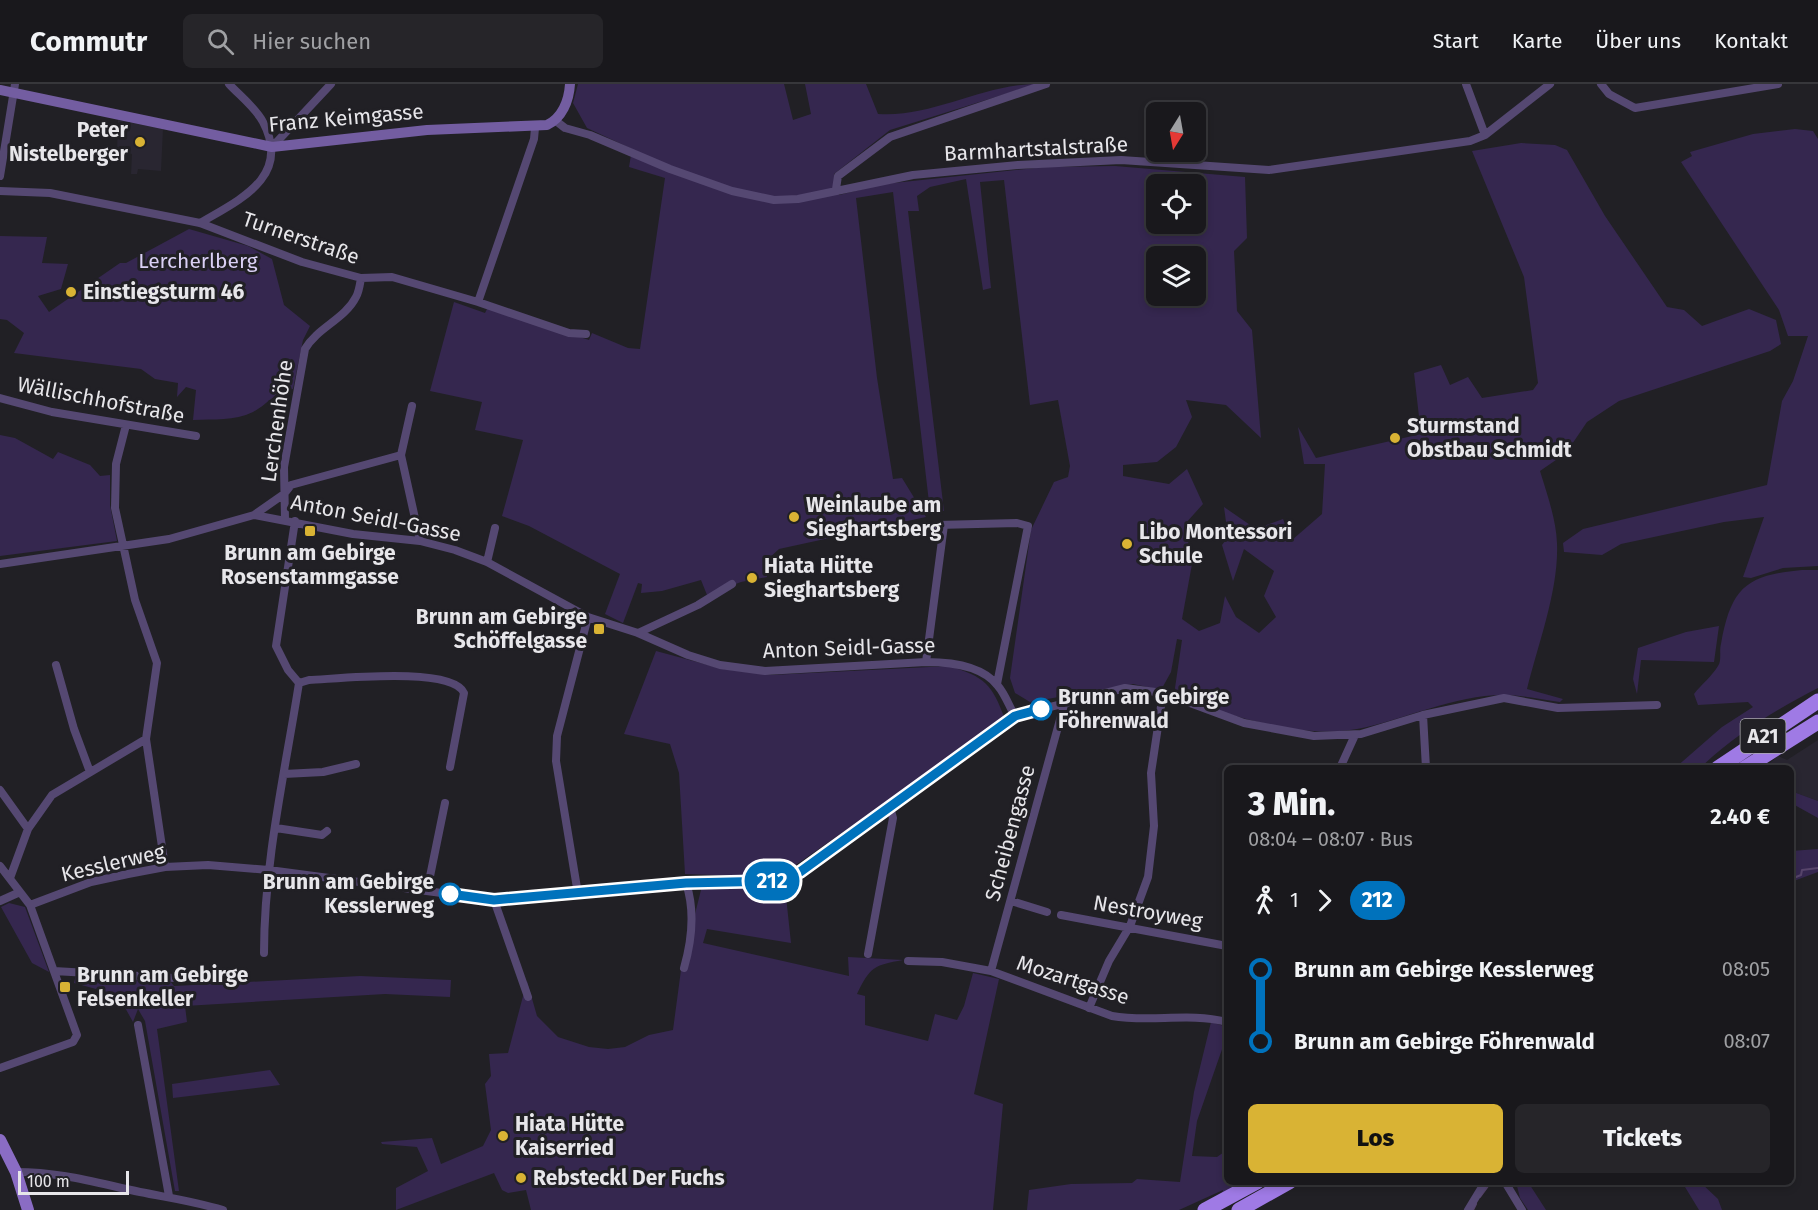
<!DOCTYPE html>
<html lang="de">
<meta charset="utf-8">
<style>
body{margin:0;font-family:"Fira Sans",sans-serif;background:#262529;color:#f1f3f6;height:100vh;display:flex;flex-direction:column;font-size:22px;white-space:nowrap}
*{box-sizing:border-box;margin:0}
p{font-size:20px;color:#9fa0a3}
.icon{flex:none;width:33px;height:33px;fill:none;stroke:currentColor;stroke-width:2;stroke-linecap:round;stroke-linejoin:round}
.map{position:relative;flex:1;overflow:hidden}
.panel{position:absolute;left:1224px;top:681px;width:570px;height:420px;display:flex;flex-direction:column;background:#19181c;border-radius:9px;box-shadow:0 3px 9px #0003,0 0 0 2px #37373b}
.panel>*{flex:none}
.badge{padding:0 12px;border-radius:20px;font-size:21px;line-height:39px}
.needle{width:39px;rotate:191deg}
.buttons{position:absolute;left:1146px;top:18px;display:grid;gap:12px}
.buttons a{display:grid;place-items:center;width:60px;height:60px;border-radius:9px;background:#19181c;box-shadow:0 3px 9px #0003,0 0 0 2px #37373b;font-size:30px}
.scale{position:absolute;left:18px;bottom:15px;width:111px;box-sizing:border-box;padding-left:6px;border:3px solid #e7e6ea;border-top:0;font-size:16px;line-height:21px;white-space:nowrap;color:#e7e6ea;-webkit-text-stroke:4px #212025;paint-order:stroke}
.map>.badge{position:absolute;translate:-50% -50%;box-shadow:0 0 0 3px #fff}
.legs{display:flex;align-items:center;gap:9px;height:66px;padding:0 24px;font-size:20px}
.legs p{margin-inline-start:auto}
.overview{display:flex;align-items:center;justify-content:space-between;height:102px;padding:0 24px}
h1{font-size:33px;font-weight:800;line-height:45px}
.cta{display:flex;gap:12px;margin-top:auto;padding:12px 24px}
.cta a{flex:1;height:69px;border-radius:9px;background:#d9b334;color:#111;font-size:24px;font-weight:800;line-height:69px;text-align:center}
.cta a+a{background:#262529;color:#f1f3f6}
ul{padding:0 24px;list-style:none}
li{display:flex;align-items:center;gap:21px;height:72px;font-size:22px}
li i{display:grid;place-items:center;width:9px;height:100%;margin:0 8px;background:currentColor}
li i::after{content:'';width:15px;height:15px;margin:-8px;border:4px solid;border-radius:50%;background:#19181c}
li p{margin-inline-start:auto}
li:first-child i{background:linear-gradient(#0000 50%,currentColor 0)}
li:last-child i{background:linear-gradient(currentColor 50%,#0000 0)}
header{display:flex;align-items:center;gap:36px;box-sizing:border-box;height:84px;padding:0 30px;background:#19181c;border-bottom:2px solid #37373b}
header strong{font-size:28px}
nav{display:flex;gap:33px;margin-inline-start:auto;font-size:21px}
.search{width:420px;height:54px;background:#262529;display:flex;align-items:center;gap:15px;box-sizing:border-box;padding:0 21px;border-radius:9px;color:#9fa0a3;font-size:22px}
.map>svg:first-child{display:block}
</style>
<header>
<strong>Commutr</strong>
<div class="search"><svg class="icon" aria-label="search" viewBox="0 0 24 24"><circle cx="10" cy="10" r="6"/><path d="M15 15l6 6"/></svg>Hier suchen</div>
<nav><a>Start</a><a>Karte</a><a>Über uns</a><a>Kontakt</a></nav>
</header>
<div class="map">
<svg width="1818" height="1126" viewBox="0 0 1818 1126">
<rect width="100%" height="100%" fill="#212025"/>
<!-- built -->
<path fill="#292631" d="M118 36 163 45 161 87 138 85 137 90H131L132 70 117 67Z
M1818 656V717L1791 707V684H1764L1778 672 1787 676Z"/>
<!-- green -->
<path fill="#35274f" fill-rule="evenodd" d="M578 0H784L793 36 811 30 805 0H866L878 30C932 34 983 0 1037 0L890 46 834 90 839 111 884 100 1045 83 1115 82 1245 93 1247 154 1234 167 1237 227 1252 246 1261 354 1226 321 1186 316 1192 333 1176 363 1157 378 1123 381V392L1169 400 1187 385 1203 420 1185 440 1192 480 1182 535 1199 547 1220 539 1225 512 1236 533 1259 549 1276 533 1264 512 1274 487 1244 465 1233 497 1222 461 1228 453 1224 423 1256 445 1283 435 1292 456 1322 430 1325 380H1304L1298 343 1316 374 1421 350 1414 289 1441 281 1450 301 1468 293 1482 314 1533 306 1538 299 1524 193 1472 67 1521 59 1555 61 1567 66 1605 132 1667 223 1684 226 1702 242 1749 225 1776 236 1781 260 1770 267 1619 317 1587 338 1566 369 1540 387C1547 410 1556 435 1557 459 1559 506 1538 560 1527 605L1563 615 1560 618C1543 616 1526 612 1509 611 1458 609 1407 635 1357 645 1302 655 1230 632 1178 613L1175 604 1182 556 1177 555 1171 588 1161 606 1133 600 1030 618 1015 609 1010 594 1031 446 1054 398 1068 393 1070 382 1058 316 1030 321 1004 96 980 98 991 204 983 206 966 95 930 103 917 112 919 127H908L944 427H930L893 108 856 114 877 294 893 395 902 394 926 433 779 465 766 477 767 493 741 498 707 511 701 496 662 507 641 509 642 500 638 499 623 539 605 530 620 490 529 442 502 432 523 356 475 346 482 318 430 307 454 218 485 229 488 223 589 256 592 249 628 264 640 265 665 94 629 83 632 65 587 44 573 19ZM1156 100H1196V140H1156ZM1156 172H1196V212H1156Z
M1795 45 1813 47 1818 55V482L1783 484 1751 494 1743 493 1764 433 1724 438 1621 460 1602 471 1564 468 1563 459 1583 445 1767 401 1782 317 1793 297 1808 252H1788L1779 226 1681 78 1692 72 1690 68 1753 50Z
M189 145 248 162 272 175 284 221 310 242 303 256 293 305C272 309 270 319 253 328 234 337 214 335 193 336L196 306 186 303 177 313 178 299 155 295 141 285 14 269 24 249 7 236 0 235V152L47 153 42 179 68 180 61 205 38 212 49 228 120 179H126Z
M0 351 15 354 53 375 58 368 90 381 100 392 110 391V421L117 457 0 472Z
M1802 486H1818V604C1775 626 1735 651 1700 684H1675L1722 643 1753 623 1748 618 1698 621 1694 610C1701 601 1712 592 1718 582 1722 576 1719 567 1721 560 1731 504 1746 491 1802 486Z
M1719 542 1714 578 1641 576 1637 610 1633 595 1638 564 1686 548Z
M656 567 723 585 771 591 949 582C985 593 992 600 1005 635L793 783 768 793 685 790 679 689 670 660 624 650Z
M1791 707 1818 717V734L1791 719Z
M1818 765V788L1791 798V767Z
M702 802 785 803 791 859 707 845 703 859 849 892 848 873 903 876C874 881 870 883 857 910L865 912V941L928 957 935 930 957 936 964 922 973 889 999 895 974 1010 1003 1020 993 1126H531L526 1106 508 1109 502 1106 494 1089 396 1126V1104L428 1087 417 1063 382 1060 381 1058 432 1054 441 1080 483 1062 491 1046 485 1000 491 992 489 970 508 969 527 897 537 932 558 953 589 963 608 965 625 963 649 951 673 946 681 886Z
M9 819 25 823 49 888 32 879 1 823Z
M76 890 170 897 174 902 360 892 451 896 450 913 385 910 185 922 187 938 157 945 179 1107H175L145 937 138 925 133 938 118 911 74 899Z
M1211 938 1227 943V951L1197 1037 1192 1072 1217 1073 1227 1066V1098H1240L1222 1109 1223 1106 1179 1126H1027L1029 1106 1071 1100 1132 1099 1137 1095 1180 1098 1194 1008Z
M270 986 280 1001 173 1014 172 1000Z
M1516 1098H1528L1546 1126H1528L1520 1114Z
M1682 1098H1700L1718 1115 1722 1126H1699Z"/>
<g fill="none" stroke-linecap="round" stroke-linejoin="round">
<!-- stream -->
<path stroke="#57456b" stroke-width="2" d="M1791 795 1801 791 1802 786 1818 784
M1480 1113 1491 1098
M1473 1126 1476 1120"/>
<!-- minor -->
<path stroke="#554872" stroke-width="8" d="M1466 0 1485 51
M1601 0 1609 10 1635 24 1778 0
M556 37 565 44 590 51 670 85 732 107 774 116 798 115 913 91 1018 81 1121 76 1269 86 1470 57 1485 51 1550 0
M272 63 331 0
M0 92 15 0
M836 105 838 92 890 53 1046 0
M0 107 50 109 200 139 302 178 361 194 392 193 478 218 569 249 586 250
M200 139C239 116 292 93 263 38 256 24 239 11 229 0
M478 218 534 55 535 44
M0 314 52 328 196 352
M126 341 116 380 115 424 135 516 157 579 146 655 165 783
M401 371 412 322
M254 431 284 410 291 401 401 371 420 457
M285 435 284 383 305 265C317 244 345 235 356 213 359 208 360 200 361 194
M937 441 1017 439 1028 442 997 600
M487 478 495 444
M0 480 169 455 254 431 353 450 420 457 455 466 487 478 588 533 638 549 688 571 720 581 765 587 926 578C950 578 982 581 998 602 1005 610 1009 622 1015 632
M638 549 698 521 732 500
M926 578 944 441
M56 581 74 645 90 688
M299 599 309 596C337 595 452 582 464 609L450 683
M1423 631 1426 684
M1340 684 1355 651
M284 690 323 688 356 680
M0 706 28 745
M276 744 322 751 327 747
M0 782 30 821 77 951 73 958 0 984
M10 794 28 745 52 711 146 655
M427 807 445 719
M578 810 556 677 557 652 588 533
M494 816 528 913
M0 817 20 808
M1011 817 1047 828
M30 821 91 798 128 790 165 783 208 781 269 786 494 816 686 799 773 797 800 788 1015 632 1125 604 1163 609 1244 639 1314 652 1361 650 1423 631 1504 614 1558 624 1657 621
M1061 831 1227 862
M264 869C264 778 285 688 299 599L288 586 276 562 295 437
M868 870 893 734 890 723
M908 877 942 878 991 887 1112 932C1150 939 1188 928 1227 938
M684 884C692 856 695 826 686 799
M54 887 175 894
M991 887 1064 621
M1089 924 1109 877 1130 842 1148 793 1154 742 1151 689 1163 609
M138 941 169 1112
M16 1088C61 1088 97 1099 140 1108 170 1114 193 1117 223 1126
M1505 1098 1522 1126
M1468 1126 1485 1098"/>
<!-- secondary -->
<path stroke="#735da1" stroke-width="10" d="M0 6 272 63 427 46 547 41C562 34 569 17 570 0"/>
<!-- primary -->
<path stroke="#8a6cc4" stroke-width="12" d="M0 1056 16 1088 28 1126"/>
<!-- motorway -->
<path stroke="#9f7ae5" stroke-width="15" d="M1718 684 1818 617
M1745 684 1818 638
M1205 1126 1257 1098
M1239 1126 1289 1098"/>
</g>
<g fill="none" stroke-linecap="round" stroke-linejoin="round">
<!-- line-1 casing -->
<g stroke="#fff" stroke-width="14">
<path id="line-1" d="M450 810 494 816 686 799 773 797 800 788 1015 632 1041 625"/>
</g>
<!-- line-1 -->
<use href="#line-1" stroke="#0072bc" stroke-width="9"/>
</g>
<!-- markers -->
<g fill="#d9b334" stroke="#212025" stroke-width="2">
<circle cx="140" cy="58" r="6"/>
<circle cx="71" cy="208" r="6"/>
<circle cx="1395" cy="354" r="6"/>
<circle cx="794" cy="433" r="6"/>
<rect x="304" y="441" width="12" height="12" rx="3"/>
<circle cx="1127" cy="460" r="6"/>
<circle cx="752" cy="494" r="6"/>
<rect x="593" y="539" width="12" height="12" rx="3"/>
<rect x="59" y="897" width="12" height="12" rx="3"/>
<circle cx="503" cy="1052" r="6"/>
<circle cx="521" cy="1094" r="6"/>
</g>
<g fill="#fff" stroke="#0072bc" stroke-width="3">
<circle cx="1041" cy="625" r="10"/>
<circle cx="450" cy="810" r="10"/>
</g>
<g text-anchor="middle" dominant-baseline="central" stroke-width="6" stroke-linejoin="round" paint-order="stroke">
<!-- shield labels -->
<rect fill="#212025" stroke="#acabaf" stroke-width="1.5" x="1740.5" y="635" width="45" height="34" rx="4.5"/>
<g font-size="20" font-weight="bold" fill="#e7e6ea">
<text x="1763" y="652">A21</text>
</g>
<!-- street labels -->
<g font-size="21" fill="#e7e6ea" stroke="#212025">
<text transform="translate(346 34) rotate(-5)">Franz Keimgasse</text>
<text transform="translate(1036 65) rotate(-3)">Barmhartstalstraße</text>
<text transform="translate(301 154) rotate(19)">Turnerstraße</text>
<text transform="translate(101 316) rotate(11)">Wällischhofstraße</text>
<text transform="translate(277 337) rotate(-82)">Lerchenhöhe</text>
<text transform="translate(376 434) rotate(11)">Anton Seidl-Gasse</text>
<text transform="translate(849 564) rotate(-2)">Anton Seidl-Gasse</text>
<text transform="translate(1010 749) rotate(-75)">Scheibengasse</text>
<text transform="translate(113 779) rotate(-13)">Kesslerweg</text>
<text transform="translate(1148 828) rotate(10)">Nestroyweg</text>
<text transform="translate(1073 896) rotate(18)">Mozartgasse</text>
</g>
<!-- poi labels -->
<g font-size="21" font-weight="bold" fill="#e7e6ea" stroke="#212025" text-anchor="start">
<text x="128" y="46" text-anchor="end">Peter<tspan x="128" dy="24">Nistelberger</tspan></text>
<text x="83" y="208">Einstiegsturm 46</text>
<text x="1407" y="342">Sturmstand<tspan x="1407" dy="24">Obstbau Schmidt</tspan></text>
<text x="806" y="421">Weinlaube am<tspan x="806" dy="24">Sieghartsberg</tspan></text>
<text x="1139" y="448">Libo Montessori<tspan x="1139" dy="24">Schule</tspan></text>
<text x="310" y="469" text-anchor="middle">Brunn am Gebirge<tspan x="310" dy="24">Rosenstammgasse</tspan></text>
<text x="764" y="482">Hiata Hütte<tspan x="764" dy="24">Sieghartsberg</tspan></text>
<text x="587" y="533" text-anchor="end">Brunn am Gebirge<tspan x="587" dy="24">Schöffelgasse</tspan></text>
<text x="77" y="891">Brunn am Gebirge<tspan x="77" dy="24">Felsenkeller</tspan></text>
<text x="515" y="1040">Hiata Hütte<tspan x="515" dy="24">Kaiserried</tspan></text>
<text x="533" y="1094">Rebsteckl Der Fuchs</text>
</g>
<!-- park labels -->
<g font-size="21" fill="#dad0f5" stroke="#212025">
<text x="198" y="177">Lercherlberg</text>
</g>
<!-- stop labels -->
<g font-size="21" font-weight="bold" fill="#e7e6ea" stroke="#212025" text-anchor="start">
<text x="1058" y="613">Brunn am Gebirge<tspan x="1058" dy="24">Föhrenwald</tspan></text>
<text x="434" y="798" text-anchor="end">Brunn am Gebirge<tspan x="434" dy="24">Kesslerweg</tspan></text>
</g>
</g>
</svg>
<div class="buttons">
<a><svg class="needle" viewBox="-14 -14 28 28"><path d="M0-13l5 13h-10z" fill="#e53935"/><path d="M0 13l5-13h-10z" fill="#9fa0a3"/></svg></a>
<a><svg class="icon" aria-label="locate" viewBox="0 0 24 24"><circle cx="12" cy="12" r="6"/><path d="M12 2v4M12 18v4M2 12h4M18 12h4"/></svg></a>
<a><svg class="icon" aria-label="layers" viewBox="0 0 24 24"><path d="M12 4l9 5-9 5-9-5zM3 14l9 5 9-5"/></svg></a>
</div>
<div class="scale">100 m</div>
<b class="badge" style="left:772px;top:797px;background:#0072bc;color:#fff">212</b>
<section class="panel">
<div class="overview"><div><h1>3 Min.</h1><p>08:04 – 08:07 · Bus</p></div><b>2.40 €</b></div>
<div class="legs"><svg class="icon" aria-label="walk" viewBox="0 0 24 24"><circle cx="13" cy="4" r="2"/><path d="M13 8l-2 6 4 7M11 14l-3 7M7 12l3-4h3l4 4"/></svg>1<svg class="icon" aria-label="forward" viewBox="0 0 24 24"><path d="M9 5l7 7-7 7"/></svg><b class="badge" style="background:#0072bc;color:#fff">212</b></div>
<ul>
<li><i style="color:#0072bc"></i><b>Brunn am Gebirge Kesslerweg</b><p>08:05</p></li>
<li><i style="color:#0072bc"></i><b>Brunn am Gebirge Föhrenwald</b><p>08:07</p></li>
</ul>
<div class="cta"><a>Los</a><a>Tickets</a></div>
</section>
</div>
